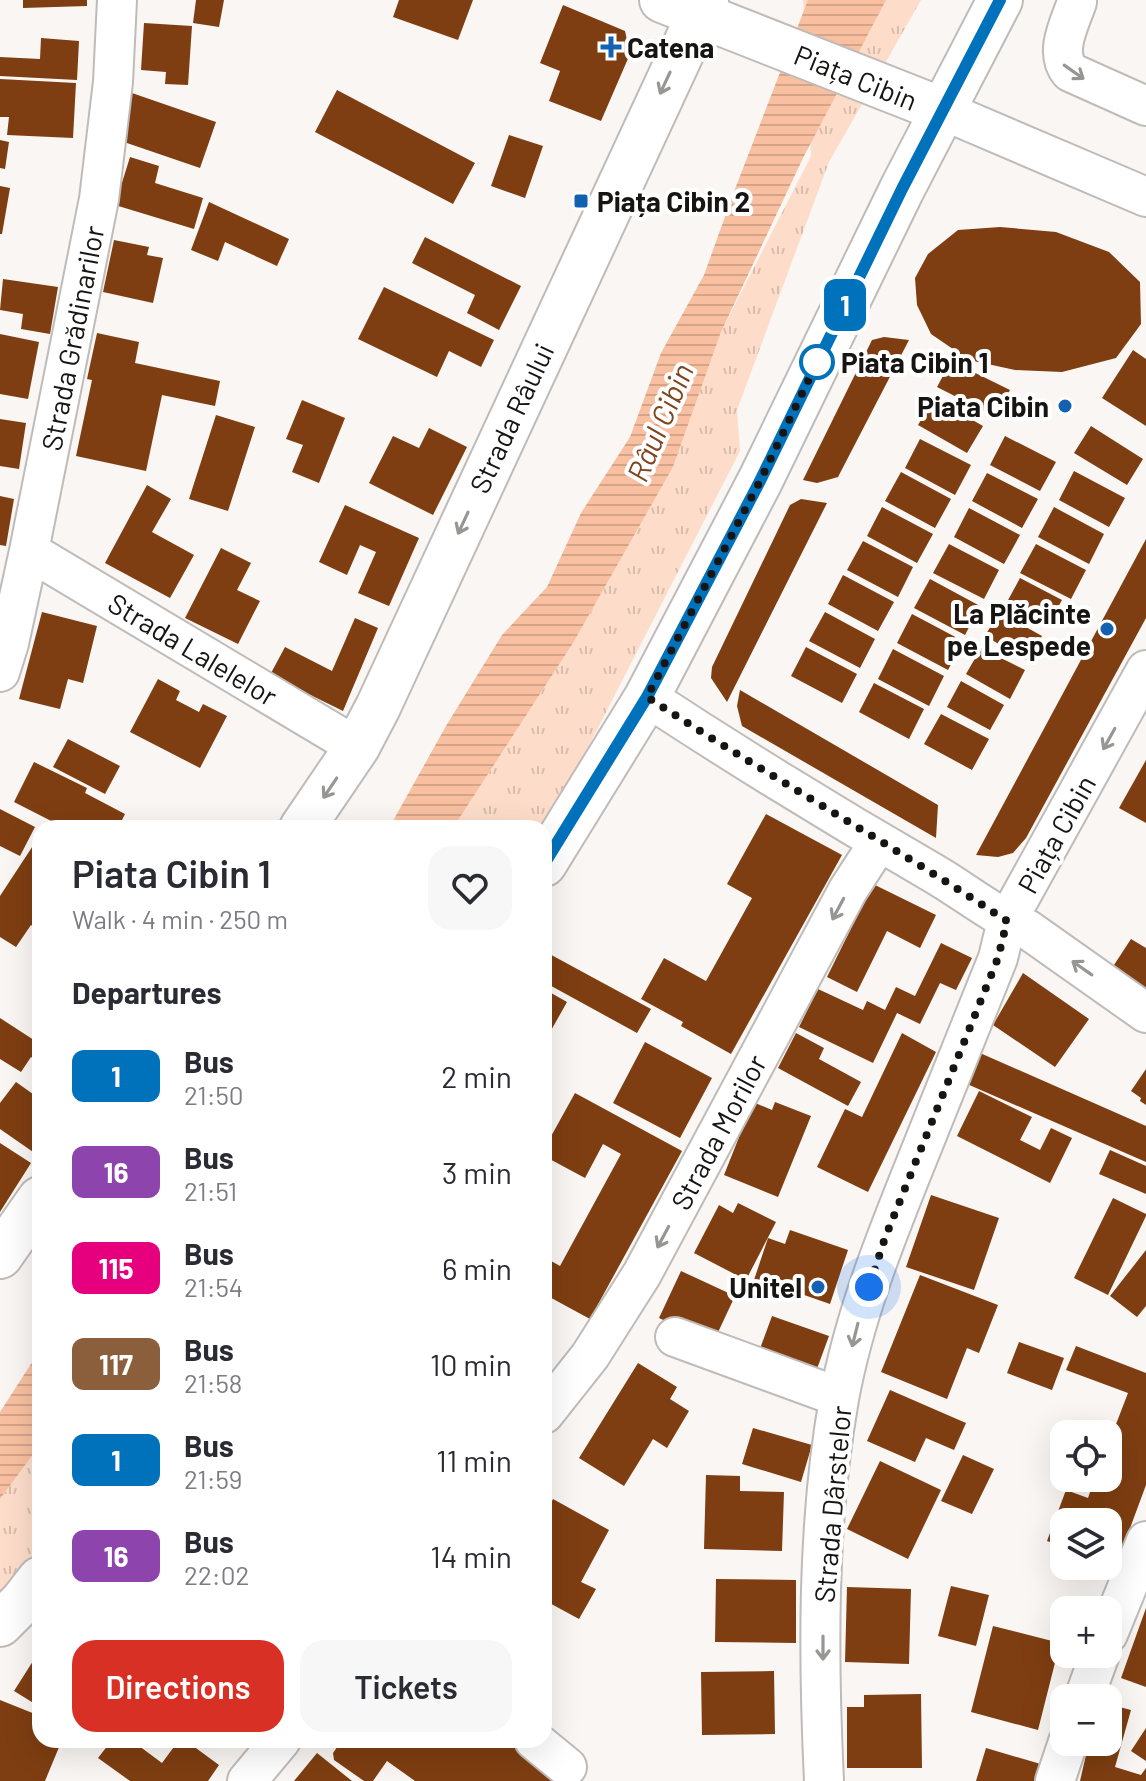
<!DOCTYPE html>
<meta charset="utf-8">
<style>
body{margin:0;font-family:Barlow,sans-serif;background:#f7f7f7;color:#2b2b33;height:100vh;display:flex;flex-direction:column;font-size:30px;white-space:nowrap}
*{box-sizing:border-box;margin:0}
p{font-size:26px;color:#7c7c81}
.icon{flex:none;width:44px;height:44px;fill:none;stroke:currentColor;stroke-width:2;stroke-linecap:round;stroke-linejoin:round}
.map{position:relative;flex:1;overflow:hidden}
.details{position:absolute;left:32px;top:820px;width:520px;height:928px;display:flex;flex-direction:column;background:#fff;border-radius:24px;box-shadow:0 8px 32px #0002}
.details>*{flex:none}
.badge{padding:0 16px;border-radius:12px;font-size:28px;line-height:52px}
.buttons{position:absolute;left:1050px;top:1420px;display:grid;gap:16px}
.buttons a{display:grid;place-items:center;width:72px;height:72px;border-radius:16px;background:#fff;box-shadow:0 8px 32px #0002;font-size:40px}
.you{position:absolute;width:40px;height:40px;margin:-20px;border:6px solid #fff;border-radius:50%;background:#1a73e8;box-shadow:0 0 0 12px #1a73e833}
.map>.badge{position:absolute;translate:-50% -50%;box-shadow:0 0 0 4px #fff}
h2{padding:0 40px;font-size:30px;line-height:72px}
.round{display:grid;place-items:center;flex:none;width:84px;height:84px;border-radius:24px;background:#f7f7f7}
.head{display:flex;align-items:center;justify-content:space-between;height:136px;padding:0 40px}
h1{font-size:38px;font-weight:600;line-height:60px}
.action{display:flex;gap:16px;margin-top:auto;padding:16px 40px}
.action a{flex:1;height:92px;border-radius:24px;background:#d93025;color:#fff;font-size:32px;font-weight:600;line-height:92px;text-align:center}
.action a+a{background:#f7f7f7;color:#2b2b33}
ul{padding:0;list-style:none}
li{display:flex;align-items:center;gap:24px;height:96px;padding:0 40px}
li div{flex:1}
li b{display:block;font-size:30px}
li em{font-style:normal}
li .badge{min-width:88px;font-weight:700;text-align:center}
.map>svg:first-child{display:block}
</style>
<div class="map">
<svg width="1146" height="1781" viewBox="0 0 1146 1781">
<defs>
<pattern id="grass-tufts" width="24" height="20" patternUnits="userSpaceOnUse" patternTransform="scale(2)"><rect width="24" height="20" fill="#fdddca"/><path d="M3 7l-1-3M5 7V3M7 7l1-3M15 17l-1-3M17 17v-4M19 17l1-3" fill="none" stroke="#d8bdad"/></pattern>
<pattern id="water-rules" width="6" height="5" patternUnits="userSpaceOnUse" patternTransform="scale(2)"><rect width="6" height="5" fill="#f8c0a0"/><path d="M0 2.5h6" fill="none" stroke="#d4a489"/></pattern>
</defs>
<rect width="100%" height="100%" fill="#f9f6f3"/>
<!-- grass -->
<path fill="url(#grass-tufts)" d="M803 0H921L829 162 737 410 740 451 544 833V828H453L573 643 673 467 721 332 809 160 811 155Z
M40 1445V1579L0 1624V1499Z"/>
<!-- water -->
<path fill="url(#water-rules)" d="M808 0H886L803 158 721 332 673 467 573 643 453 828H389L446 726 502 635 547 587 581 513 630 437 661 353 704 275 735 189Z
M40 1350V1445L0 1499V1412Z"/>
<!-- building -->
<path fill="#7e3e11" d="M23 0H87V6L23 8Z
M196 0H224L219 27 193 23Z
M399 0H473L458 40 393 17Z
M563 5 625 31 630 54 601 121 549 101 560 71 540 63Z
M144 23 192 26 188 85 165 84 166 72 141 70Z
M41 38 79 41 77 80 0 76V57L40 59Z
M0 79 76 83 73 138 7 135 9 117H0Z
M337 90 475 163 453 204 315 132Z
M129 92 216 122 200 168 124 142Z
M509 135 543 146 525 198 491 186Z
M0 140 9 142 5 169 0 168Z
M130 157 159 166 155 183 203 198 194 229 115 205Z
M0 186 10 188 2 234H0Z
M209 202 289 239 277 266 225 242 218 261 191 250Z
M1000 227 1056 232 1109 252 1140 282 1141 324 1116 358 1062 372 1015 370 969 360 931 334 917 305 915 278 928 254 958 230Z
M425 237 521 286 499 330 467 313 475 295 412 263Z
M114 240 149 247 147 255 163 258 153 303 103 292Z
M3 279 58 287 50 334 21 329 23 314 0 310Z
M384 287 494 340 481 367 449 351 437 377 358 339Z
M97 333 139 342 135 363 220 381 215 406 162 395 146 471 76 456 92 380 87 379Z
M0 334 39 342 28 399 0 394Z
M884 337 909 340 838 477 817 483 803 480 872 340Z
M1133 350 1146 359V426L1102 398Z
M951 361 1010 390 996 417 937 387Z
M934 398 983 426 967 453 918 425Z
M302 400 345 418 319 483 292 472 303 445 286 439Z
M216 415 255 427 228 511 189 499Z
M0 419 26 423 19 469 0 466Z
M1091 426 1143 459 1127 485 1074 453Z
M429 428 467 447 433 515 369 483 393 436 419 448Z
M1005 436 1056 462 1040 491 990 465Z
M920 439 971 465 955 495 905 468Z
M1074 471 1125 498 1109 527 1059 500Z
M901 472 951 499 935 528 885 501Z
M987 473 1038 499 1022 528 972 501Z
M147 485 171 499 152 532 194 555 170 598 105 563Z
M0 496 14 499 6 546 0 545Z
M801 499 827 503 727 702 711 678 712 667 790 505Z
M345 505 419 538 389 606 358 593 376 552 360 545 347 575 319 562Z
M882 507 933 534 917 563 867 536Z
M1054 507 1104 534 1089 564 1038 537Z
M969 508 1020 535 1004 564 954 537Z
M1146 539V618L1026 838 1013 853 998 857 976 855Z
M863 541 913 567 898 597 847 570Z
M949 544 999 570 984 599 933 573Z
M1036 544 1086 570 1071 599 1020 573Z
M221 548 251 563 237 590 260 601 238 644 185 618Z
M843 575 894 602 878 631 828 604Z
M1020 578 1062 600 1048 625 1007 602Z
M930 579 980 606 965 635 914 608Z
M42 612 97 626 83 683 68 679 60 709 19 699Z
M825 612 875 639 860 668 809 641Z
M999 612 1042 636 1028 661 985 636Z
M912 614 963 641 948 670 897 643Z
M355 618 378 628 343 711 270 675 285 647 332 671Z
M806 647 857 674 842 703 791 676Z
M981 648 1025 670 1010 699 966 674Z
M893 649 944 676 929 706 878 679Z
M158 679 180 691 176 700 199 712 203 704 227 716 200 768 130 732Z
M961 681 1004 705 990 730 947 707Z
M874 683 924 709 909 739 859 712Z
M740 690 938 805 936 838 742 726 737 706Z
M941 714 989 739 972 770 924 744Z
M68 739 120 766 105 794 53 767Z
M1146 760V823L1119 808Z
M34 762 87 788 85 793 125 814 118 828H85L71 821 65 828 14 802Z
M0 809 35 827 20 856 0 846Z
M766 814 842 855 731 1054 681 1026 683 1022 641 999 664 958 706 981 752 898 727 884Z
M40 835V931L31 925 16 947 0 937V896Z
M873 884 936 915 920 948 887 931 857 992 827 977Z
M1131 939 1146 948V999L1131 980 1114 965Z
M941 943 972 958 956 990 940 983 920 1024 897 1013 873 1063 799 1027 818 989 863 1010 867 1001 885 1010 896 987 915 996Z
M544 951 651 1009 637 1033 544 982Z
M1023 973 1089 1019 1055 1067 993 1025Z
M544 989 567 1002 544 1043Z
M0 1018 40 1044V1063L31 1057 21 1072 0 1059Z
M796 1033 824 1048 819 1059 861 1082 848 1106 778 1068Z
M902 1033 936 1052 868 1192 817 1167 845 1109 862 1117Z
M645 1042 712 1078 680 1138 613 1103Z
M980 1053 1146 1126V1162L967 1084Z
M1146 1069V1105L1140 1101 1141 1098 1131 1091Z
M16 1082 40 1099V1149L36 1154 0 1129V1103Z
M979 1091 1032 1117 1020 1140 1040 1150 1051 1128 1072 1138 1050 1183 957 1136Z
M575 1093 682 1151 590 1319 544 1294V1257L560 1266 621 1154 603 1144 585 1178 544 1156V1149Z
M753 1102 772 1110 775 1102 811 1116 778 1197 724 1175Z
M0 1143 31 1163 0 1212Z
M1110 1150 1146 1166V1194L1099 1174Z
M931 1195 999 1218 974 1290 906 1267Z
M1113 1198 1146 1214V1216L1108 1295 1074 1278Z
M738 1203 776 1222 746 1280 694 1253 719 1205 733 1213Z
M790 1230 848 1250 830 1304 784 1288 780 1300 751 1289 768 1238 785 1244Z
M1146 1250V1306L1137 1317 1110 1296Z
M681 1271 735 1296 713 1343 659 1318Z
M920 1275 998 1305 979 1353 967 1348 947 1399 881 1372Z
M772 1316 829 1336 811 1385 754 1365Z
M1019 1342 1064 1358 1052 1390 1007 1373Z
M1076 1346 1146 1373V1485L1116 1566 1108 1563V1522H1064V1547L1047 1541 1066 1490 1088 1498 1095 1478H1108V1445L1128 1393 1066 1370Z
M638 1363 677 1387 670 1399 689 1411 667 1448 653 1439 624 1486 579 1458Z
M890 1390 966 1423 954 1450 926 1438 915 1462 867 1441Z
M753 1428 812 1445 801 1482 742 1464Z
M963 1455 994 1469 972 1514 941 1501Z
M880 1461 941 1490 908 1559 847 1529Z
M706 1475 740 1476V1491L784 1492 782 1551 704 1549Z
M553 1499 609 1530 581 1582 596 1589 579 1619 544 1600V1516Z
M716 1579 796 1580V1643L715 1642Z
M951 1586 989 1595 976 1646 938 1636Z
M847 1587 911 1589 909 1664 845 1662Z
M1146 1608V1687L1121 1678Z
M993 1626 1060 1643 1038 1730 971 1712Z
M40 1650V1707L14 1691Z
M774 1671 775 1734 702 1735 701 1672Z
M921 1694 922 1768H847V1707H864V1695Z
M0 1700 40 1716V1740H62L45 1781H0Z
M1108 1704 1131 1710 1115 1767 1141 1775 1146 1768V1781H1080L1089 1742H1108Z
M1146 1728V1761L1131 1751Z
M112 1740H131L162 1763 179 1740H185L219 1765 208 1781H130L98 1758Z
M342 1740H507L564 1781H415L387 1761 373 1781H364L334 1760 333 1753Z
M986 1748 1044 1765 1039 1781H976Z
M317 1753 352 1781H294Z"/>
<g fill="none" stroke-linecap="round" stroke-linejoin="round">
<!-- minor casing -->
<g stroke="#bfbbb9" stroke-width="42">
<path id="minor" d="M1077 2C1069 25 1054 52 1070 72L1146 106
M942 110 1146 197
M29 551 357 747
M0 672 9 643 29 551 99 199 113 82 117 0
M647 697C740 758 836 817 933 873 964 891 993 915 1027 929L1146 1013
M675 1337 839 1397
M544 1414 590 1356 642 1274 848 890 879 842
M1108 1634 1146 1541
M1084 1698 1100 1654
M534 1740 567 1767
M247 1781 281 1740
M824 1781C818 1655 817 1523 839 1399 855 1311 890 1227 923 1145 948 1083 973 1021 998 958L1007 921 1146 670
M1055 1781 1068 1742"/>
</g>
<!-- major casing -->
<g stroke="#bfbbb9" stroke-width="48">
<path id="major" d="M662 0 942 110
M302 828 357 747 378 707 706 0
M544 864 647 697 760 481 902 189 1000 0
M0 1256 40 1199
M0 1624 23 1601 40 1579"/>
</g>
<!-- minor -->
<use href="#minor" stroke="#fff" stroke-width="38"/>
<!-- major -->
<use href="#major" stroke="#fff" stroke-width="44"/>
</g>
<!-- one-way arrows -->
<defs><path id="oneway-shaft" d="M-6 0H5M1.5-3L5.5 0L1.5 3" fill="none" stroke-width="1.6" stroke-linecap="round" stroke-linejoin="round" transform="scale(2)"/></defs>
<g stroke="#969695">
<use href="#oneway-shaft" transform="translate(1074 72) rotate(35)"/>
<use href="#oneway-shaft" transform="translate(665 83) rotate(115)"/>
<use href="#oneway-shaft" transform="translate(463 523) rotate(115)"/>
<use href="#oneway-shaft" transform="translate(1109 739) rotate(119)"/>
<use href="#oneway-shaft" transform="translate(330 788) rotate(124)"/>
<use href="#oneway-shaft" transform="translate(838 909) rotate(118)"/>
<use href="#oneway-shaft" transform="translate(1082 968) rotate(-145)"/>
<use href="#oneway-shaft" transform="translate(663 1237) rotate(118)"/>
<use href="#oneway-shaft" transform="translate(855 1335) rotate(104)"/>
<use href="#oneway-shaft" transform="translate(823 1648) rotate(90)"/>
</g>
<g fill="none" stroke-linecap="round" stroke-linejoin="round">
<!-- line casing -->
<g stroke="#fff" stroke-width="18">
<path id="line" d="M544 864 647 697 760 481 902 189 1000 0"/>
</g>
<!-- line -->
<use href="#line" stroke="#0072bc" stroke-width="12"/>
<!-- walk -->
<path stroke="#161514" stroke-width="8" stroke-dasharray="0 14.4" d="M817 362 822 352 760 481 647 697C765 774 889 843 1007 921L998 958 885 1238 869 1287"/>
</g>
<!-- markers -->
<g fill="#1361b0" stroke="#fff" stroke-width="3">
<path d="M607 35h8v8h8v8h-8v8h-8v-8h-8v-8h8z"/>
<rect x="573" y="193" width="16" height="16" rx="4"/>
<circle cx="1065" cy="406" r="8"/>
<circle cx="1107" cy="629" r="8"/>
<circle cx="818" cy="1287" r="8"/>
</g>
<circle fill="#fff" stroke="#0072bc" stroke-width="4" cx="817" cy="362" r="16"/>
<g text-anchor="middle" dominant-baseline="central" stroke-width="8" stroke-linejoin="round" paint-order="stroke">
<!-- poi labels -->
<g font-size="28" font-weight="bold" fill="#161514" stroke="#fff" text-anchor="end">
<text x="627" y="47" text-anchor="start">Catena</text>
<text x="597" y="201" text-anchor="start">Piața Cibin 2</text>
<text x="1049" y="406">Piata Cibin</text>
<text x="1091" y="613">La Plăcinte<tspan x="1091" dy="32">pe Lespede</tspan></text>
<text x="802" y="1287">Unitel</text>
</g>
<!-- street labels -->
<g font-size="28" fill="#161514" stroke="#fff">
<text transform="translate(856 77) rotate(22)">Piața Cibin</text>
<text transform="translate(72 338) rotate(-79)">Strada Grădinarilor</text>
<text transform="translate(511 418) rotate(-65)">Strada Râului</text>
<text transform="translate(193 649) rotate(31)">Strada Lalelelor</text>
<text transform="translate(1056 834) rotate(-61)">Piața Cibin</text>
<text transform="translate(718 1132) rotate(-62)">Strada Morilor</text>
<text transform="translate(832 1504) rotate(-85)">Strada Dârstelor</text>
</g>
<!-- stop labels -->
<g font-size="28" font-weight="bold" fill="#161514" stroke="#fff" text-anchor="start">
<text x="841" y="362">Piata Cibin 1</text>
</g>
<!-- water labels -->
<g font-size="30" font-style="italic" fill="#7f451e" stroke="#fff">
<text transform="translate(659 422) rotate(-67)">Râul Cibin</text>
</g>
</g>
</svg>
<div class="buttons">
<a><svg class="icon" aria-label="locate" viewBox="0 0 24 24"><circle cx="12" cy="12" r="6"/><path d="M12 2v4M12 18v4M2 12h4M18 12h4"/></svg></a>
<a><svg class="icon" aria-label="layers" viewBox="0 0 24 24"><path d="M12 4l9 5-9 5-9-5zM3 14l9 5 9-5"/></svg></a>
<a>+</a>
<a>−</a>
</div>
<div class="you" style="left:869px;top:1287px"></div>
<b class="badge" style="left:845px;top:305px;background:#0072bc;color:#fff">1</b>
<section class="details">
<div class="head"><div><h1>Piata Cibin 1</h1><p>Walk · 4 min · 250 m</p></div><a class="round"><svg class="icon" aria-label="heart" viewBox="0 0 24 24"><path d="M12 20l-8-8c-3-5 5-10 8-4 3-6 11-1 8 4z"/></svg></a></div>
<h2>Departures</h2>
<ul>
<li><span class="badge" style="background:#0072bc;color:#fff">1</span><div><b>Bus</b><p>21:50</p></div><em>2 min</em></li>
<li><span class="badge" style="background:#8e44ad;color:#fff">16</span><div><b>Bus</b><p>21:51</p></div><em>3 min</em></li>
<li><span class="badge" style="background:#e6007e;color:#fff">115</span><div><b>Bus</b><p>21:54</p></div><em>6 min</em></li>
<li><span class="badge" style="background:#8b5e3c;color:#fff">117</span><div><b>Bus</b><p>21:58</p></div><em>10 min</em></li>
<li><span class="badge" style="background:#0072bc;color:#fff">1</span><div><b>Bus</b><p>21:59</p></div><em>11 min</em></li>
<li><span class="badge" style="background:#8e44ad;color:#fff">16</span><div><b>Bus</b><p>22:02</p></div><em>14 min</em></li>
</ul>
<div class="action"><a>Directions</a><a>Tickets</a></div>
</section>
</div>
